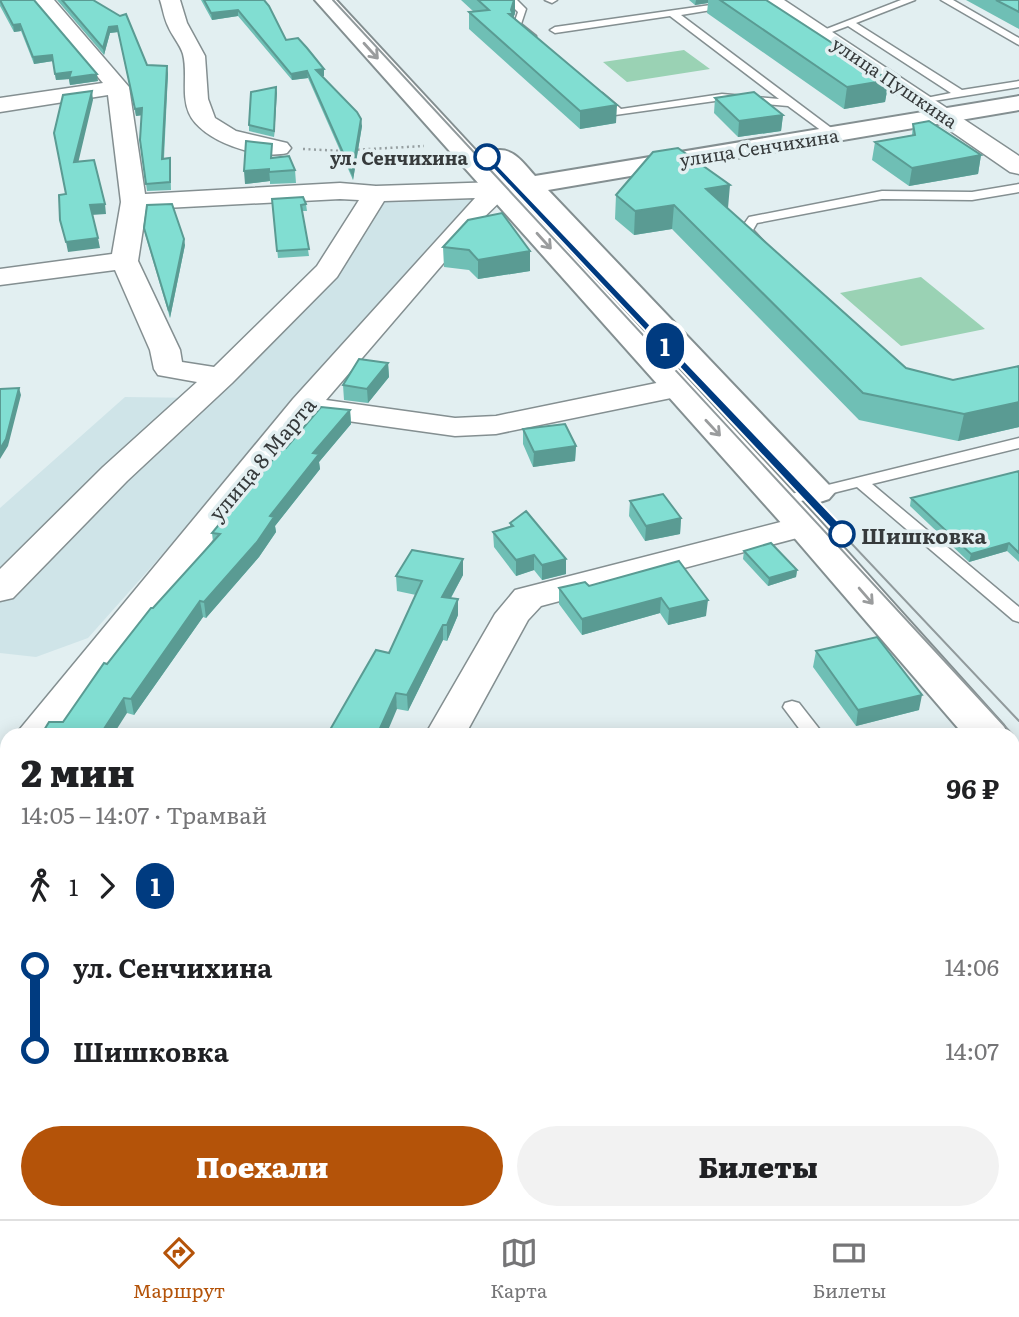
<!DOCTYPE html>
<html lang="ru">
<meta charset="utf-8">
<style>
body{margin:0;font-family:Literata,serif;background:#f2f2f2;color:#202124;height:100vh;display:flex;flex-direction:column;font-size:26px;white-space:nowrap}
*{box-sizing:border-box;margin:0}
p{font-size:23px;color:#757577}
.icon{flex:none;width:38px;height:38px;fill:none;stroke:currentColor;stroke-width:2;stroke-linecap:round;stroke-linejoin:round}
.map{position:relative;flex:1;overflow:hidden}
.details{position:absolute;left:0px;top:728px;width:1020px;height:492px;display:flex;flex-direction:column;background:#fff;border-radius:21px 21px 0 0;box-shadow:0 4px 18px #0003}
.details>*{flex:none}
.badge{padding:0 14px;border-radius:23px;font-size:24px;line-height:46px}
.map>.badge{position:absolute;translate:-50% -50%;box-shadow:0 0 0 4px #fff}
.legs{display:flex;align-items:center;gap:10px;height:77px;padding:0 21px;font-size:23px}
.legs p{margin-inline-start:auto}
.summary{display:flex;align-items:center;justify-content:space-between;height:119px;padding:0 21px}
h1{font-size:38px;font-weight:800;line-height:52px}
.cta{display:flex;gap:14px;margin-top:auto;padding:14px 21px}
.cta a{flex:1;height:80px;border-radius:42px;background:#b45309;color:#fff;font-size:28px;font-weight:800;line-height:80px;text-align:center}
.cta a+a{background:#f2f2f2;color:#202124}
ul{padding:0 21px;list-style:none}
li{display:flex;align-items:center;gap:24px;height:84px;font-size:26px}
li i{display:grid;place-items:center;width:10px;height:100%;margin:0 9px;background:currentColor}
li i::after{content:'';width:18px;height:18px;margin:-9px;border:5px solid;border-radius:50%;background:#fff}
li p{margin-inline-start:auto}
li:first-child i{background:linear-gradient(#0000 50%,currentColor 0)}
li:last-child i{background:linear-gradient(currentColor 50%,#0000 0)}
.menu{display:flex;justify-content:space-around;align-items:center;height:98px;border-top:2px solid #e0e0e0;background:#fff;font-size:19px;color:#757577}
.menu a{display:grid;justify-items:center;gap:4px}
.menu .on{color:#b45309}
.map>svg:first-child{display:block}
</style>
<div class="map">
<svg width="1019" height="1219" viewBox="0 0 1019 1219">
<rect width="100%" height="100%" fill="#e2eff1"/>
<!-- built -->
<path fill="#cfe4e8" d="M473 198 379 311 88 638 36 657 0 653V508L125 397 204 398 385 199Z"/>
<!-- green -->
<path fill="#9ad2b4" d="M684 50 710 69 627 82 603 62Z
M921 277 985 329 901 346 840 293Z"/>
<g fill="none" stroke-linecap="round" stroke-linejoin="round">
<!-- service casing -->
<g stroke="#848f91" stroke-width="3">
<path id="service" d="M506 0H517L526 9 521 24 536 36V40H528L513 27 518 12Z
M545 0H557L552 3Z
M746 0H771L681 15 838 133V137H830L788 106 722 100 615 115 594 97V93H602L621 109 722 94 779 99 670 16 555 33 550 30 555 27Z
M901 0H915L856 23 962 90 1019 81V87L921 103V99L951 93 848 26 821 36 816 33Z
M941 0H953L1019 38V45Z
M1019 184V192L972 200 882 199 757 223 753 230 765 243 759 247 755 246 740 230 749 217 882 191 972 192Z
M1019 438V448L872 484 1019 607V622L1013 620 857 487 781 506 773 501 775 498Z
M792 701 799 703 824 735H804L783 707 785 703Z
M1013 977 1019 979V1002L1013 1000Z
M919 1213H948L951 1219H922Z"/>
</g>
<!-- minor casing -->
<g stroke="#848f91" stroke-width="3">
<path id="minor" d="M33 0H54L129 87 145 194 340 183 376 186 498 182 507 185 511 190 507 195 478 223 326 400 455 418 496 416 676 379 687 382 691 388 687 394 676 397 496 434 455 436 312 416 57 735H15L293 399 475 198 384 201 337 277 232 383 127 481 13 598 0 601V569L103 467 197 382 158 375 154 369 150 350 115 270 0 285V269L112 254 121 202 108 95 0 112V98L103 83ZM340 199 359 200 317 266 214 367 182 362 180 350 138 261 146 209Z
M160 0H180L187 23 205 56 208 99 215 118 236 131 287 143 291 148 287 153C259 160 201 141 189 113 181 95 188 73 183 54 180 44 172 36 168 26 164 18 163 9 160 0Z
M761 0H784L1019 156V174L1010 172Z
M804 516 816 519 821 526 816 533 541 606 528 620 465 735H425L495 614 515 590Z
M7 754V790L0 792V757Z
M1019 868V902L1013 904V870Z
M0 1029 7 1031V1073L0 1071Z
M156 1213H210L207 1219H153Z
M326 1213H397L400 1219H329Z
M743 1213H800L797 1219H740Z"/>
</g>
<!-- tertiary casing -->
<g stroke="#848f91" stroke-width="4">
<path id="tertiary" d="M315 0H336L505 182 510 180 489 156 493 151C513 146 523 163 535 176L1019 96V110L548 190 829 485 835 492 829 499 817 503 805 499 523 194 517 195 817 518 1003 725 1009 735H964L791 534Z
M1013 748 1019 750V785L1013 784Z"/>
</g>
<!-- path -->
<path stroke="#969fa1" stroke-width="2.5" stroke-dasharray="2 3.5" stroke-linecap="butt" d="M303 149 343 151
M352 150 424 146"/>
<!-- service -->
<use href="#service" fill="#fff" fill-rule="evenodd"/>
<!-- minor -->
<use href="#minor" fill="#fff" fill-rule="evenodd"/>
<!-- tertiary -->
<use href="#tertiary" fill="#fff" fill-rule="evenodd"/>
<!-- tram -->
<path stroke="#919a9c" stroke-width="2" d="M333 0 1013 735
M683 365 1019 721"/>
</g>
<!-- wall -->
<path fill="#6fbfb5" d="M0 0 98 81 70 85 69 79 56 80 53 61 34 64 21 31 14 32 0 6Z
M57 0H93L147 65 168 73 164 159 170 158 171 190 147 191 140 140 142 115 136 116 118 32 110 33 104 55Z
M201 0H264L286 40 324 69V76H322L362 126 353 180 308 78 292 80 238 16 212 20Z
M461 0H515V13L513 18 616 123 580 129 469 29V12H474Z
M689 0H766L889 80 885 102 844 109 707 13 708 3 695 5Z
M966 0H1019V29Z
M276 87 274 137 249 131V125Z
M715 98 783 115 781 131 738 137 714 113Z
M913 124 981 155 978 174 909 186 872 160 875 142 912 135Z
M273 158 295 170 296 183 270 184V181L245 184Z
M616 195 728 208H727L906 368 953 380 1019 366V427L958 441 859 420 672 229 634 235 615 219Z
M272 199 306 204 307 211H302L309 256 278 258Z
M144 228 185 245 170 318 145 234Z
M443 247 530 251V271L478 279 469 270 444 267Z
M388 363 389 377 368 403 344 400 343 385Z
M350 410 351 424 319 462 320 469 275 526 276 532 259 557 206 618 203 617 134 715 127 713 63 722 107 664 153 608 213 542 212 533 286 448Z
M523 429 576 446 575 461 533 467 523 444Z
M1019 471V562L1007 551 969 562 910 506 911 498Z
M630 501 681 518 680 534 645 541 629 516Z
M510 523 566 574 542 580 534 570 516 576 494 547 493 532 510 527Z
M744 551 797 570 796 577 768 586 743 559Z
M679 561 706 616 668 625 660 613 582 635 559 604V588L589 586Z
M463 575 451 598 458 615 447 641 443 640 408 711 397 709 389 653 416 595 397 591 396 576Z
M816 651 919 710 856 726 813 667Z
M0 809 7 810V879L0 877Z
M1019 894V933L1013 925V903L1016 895Z"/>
<!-- shaded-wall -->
<path fill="#5a9b93" d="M514 0H515V13L509 31 511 10Z
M696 0H708V3L695 5Z
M238 10V16L212 20 211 13Z
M20 24 21 31 14 32 13 25Z
M117 26 118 32 110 33 104 55 103 48 109 27Z
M52 55 53 61 34 64 33 57Z
M167 66 168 73 163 166 162 159Z
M324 69V76L317 77 316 70Z
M307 71 308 78 292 80 291 74Z
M71 72 97 74 98 81 70 85 69 79 56 80 55 74Z
M889 80 885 102 844 109 847 87Z
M276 87 277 93 274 137V131Z
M92 91 93 100 76 172 74 162Z
M617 105 616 123 580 129V111Z
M142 108 143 115 136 116 135 109Z
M783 115 781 131 738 137 739 121Z
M361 119 362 126 353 180 352 173Z
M981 155 978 174 909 186 912 168Z
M269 169 270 181 245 184 244 171Z
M730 185 728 208 704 213 706 189Z
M105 204 106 214 91 215 90 205Z
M674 205 672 229 634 235 635 211Z
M98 238 100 248 68 252 66 242Z
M184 239 185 245 170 318 169 311Z
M530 251V271L478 279V260Z
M388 363 389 377 368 403 367 389Z
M19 388 21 395 8 446 0 459V449Z
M1019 402V427L958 441 964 414Z
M350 410 351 424 319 462 320 469 275 526 276 532 259 557 206 618 204 602 270 516 313 453Z
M576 446 575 461 533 467 534 452Z
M681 518 680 534 645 541 646 526Z
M1009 543 1007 551 969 562 971 554Z
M534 555V570L516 576V560Z
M463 559V575L443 612 442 597Z
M566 559V574L542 580V565Z
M797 570 796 577 768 586 769 578Z
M661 598 660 613 582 635V619Z
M458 599V615L447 641V625Z
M708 600 706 616 668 625 669 609Z
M200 601 203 617 134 715 131 699Z
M443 625V640L408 711 407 695Z
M396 693 397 709 386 735H377Z
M922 695 919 710 856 726 858 710Z
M124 698 127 713 113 735H100Z
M1019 814V836L1013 837V815Z
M78 1213H91L88 1219H75Z"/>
<!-- building -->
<path fill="#81ded2" stroke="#5a9b93" stroke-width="2" d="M0 0H34L97 74 69 78 71 72 55 74 52 55 33 57 20 24 13 25Z
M62 0H93L120 16 126 14 147 65 167 66 162 159 170 158V182L146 184 140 140 142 108 135 109 117 26 109 27 103 48Z
M204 0H264L269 6 286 40 298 38 307 48 324 69 316 70 357 112 361 119 352 173 307 71 291 74 238 10 211 13Z
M478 0H514L511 10 513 14H509L617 105 580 111 469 12 489 10Z
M720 0H766L889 80 847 87Z
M996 0H1019V12Z
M276 87 274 131 249 125 251 92Z
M92 91 74 162 94 160 105 204 90 205 98 238 66 242 60 220 59 195 66 194 54 133 63 95Z
M754 92 783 115 739 121 715 98Z
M929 121 981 155 912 168 875 142 915 135 913 124Z
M246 141 272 144 271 158 289 156 295 170 269 172V169L244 171Z
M678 148 730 185 706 189 906 368 953 380 1019 366V402L964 414 863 393 674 205 635 211 616 195 653 152Z
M303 197 306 204 301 205 309 249 277 251 272 199Z
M172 204 184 239 169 311 144 228 147 205Z
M502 213 530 251 478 260 469 250 443 247 468 220Z
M359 359 388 363 367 389 343 385Z
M19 388 6 439 0 449V389Z
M321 407 350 410 313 453 319 454 270 516 274 517 257 542 204 602 200 601 131 699 124 698 100 735H41L49 722H63L104 663 107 664 151 608H153L220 534 212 533 283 447 286 448Z
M565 424 576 446 534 452 523 429Z
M1019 471V553L1009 543 971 554 911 498Z
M663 494 681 518 646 526 630 501Z
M526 511 566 559 542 565 534 555 516 560 493 532 513 526 510 523Z
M771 543 797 570 769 578 744 551Z
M412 550 463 559 442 597 458 599 447 625H443L407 695 396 693 377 735H327L376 650 389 653 422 581 396 576Z
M679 561 708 600 669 609 661 598 582 619 559 588 585 582 589 586Z
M877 637 922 695 858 710 816 651Z
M1013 782 1019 789V814L1013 815Z
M0 809 7 810V864L0 862Z
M14 1213H78L75 1219H11Z
M249 1213H320L339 1219H245Z
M829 1213H923L930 1219H821Z"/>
<!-- one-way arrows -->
<defs><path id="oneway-shaft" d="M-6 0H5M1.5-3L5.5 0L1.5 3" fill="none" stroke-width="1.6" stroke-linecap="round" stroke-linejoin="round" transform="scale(1.75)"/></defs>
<g stroke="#9a9c9d">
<use href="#oneway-shaft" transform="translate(371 51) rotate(48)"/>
<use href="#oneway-shaft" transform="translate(544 241) rotate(48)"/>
<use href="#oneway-shaft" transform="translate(713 428) rotate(47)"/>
<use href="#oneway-shaft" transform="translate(866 596) rotate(49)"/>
</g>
<!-- line-1 -->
<path fill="#003b80" stroke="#fff" stroke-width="2" d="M487 154 847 531V536H838L484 159 483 157Z"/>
<!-- markers -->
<g fill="#fff" stroke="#003b80" stroke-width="3.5">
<circle cx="487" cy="157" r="12"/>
<circle cx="842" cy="534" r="12"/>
</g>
<g text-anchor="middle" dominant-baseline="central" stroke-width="7" stroke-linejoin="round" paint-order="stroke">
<!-- far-street labels -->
<g font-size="18" fill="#363a3b" stroke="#e2eff1">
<text transform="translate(895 82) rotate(34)">улица Пушкина</text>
<text transform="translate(759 147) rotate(-9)">улица Сенчихина</text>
</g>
<!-- far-stop labels -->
<g font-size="18" font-weight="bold" fill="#363a3b" stroke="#e2eff1" text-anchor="end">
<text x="468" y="157">ул. Сенчихина</text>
</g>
<!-- street labels -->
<g font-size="21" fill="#363a3b" stroke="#e2eff1">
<text transform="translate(261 458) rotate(-50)">улица 8 Марта</text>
</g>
<!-- stop labels -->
<g font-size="21" font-weight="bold" fill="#363a3b" stroke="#e2eff1" text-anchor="start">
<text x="861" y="534">Шишковка</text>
</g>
</g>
</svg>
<b class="badge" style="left:665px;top:346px;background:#003b80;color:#fff">1</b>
<section class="details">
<div class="summary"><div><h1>2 мин</h1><p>14:05 – 14:07 · Трамвай</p></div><b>96 ₽</b></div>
<div class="legs"><svg class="icon" aria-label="walk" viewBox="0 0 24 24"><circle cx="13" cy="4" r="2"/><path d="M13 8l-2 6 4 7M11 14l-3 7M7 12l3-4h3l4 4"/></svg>1<svg class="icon" aria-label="forward" viewBox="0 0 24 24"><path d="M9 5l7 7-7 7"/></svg><b class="badge" style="background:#003b80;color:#fff">1</b></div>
<ul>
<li><i style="color:#003b80"></i><b>ул. Сенчихина</b><p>14:06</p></li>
<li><i style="color:#003b80"></i><b>Шишковка</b><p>14:07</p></li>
</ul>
<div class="cta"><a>Поехали</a><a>Билеты</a></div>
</section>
</div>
<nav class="menu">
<a class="on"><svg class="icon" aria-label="directions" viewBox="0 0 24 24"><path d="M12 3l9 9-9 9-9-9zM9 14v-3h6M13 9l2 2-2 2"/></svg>Маршрут</a>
<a><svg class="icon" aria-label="map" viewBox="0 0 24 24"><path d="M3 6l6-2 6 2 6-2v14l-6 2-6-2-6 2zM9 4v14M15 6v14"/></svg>Карта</a>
<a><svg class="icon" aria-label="tickets" viewBox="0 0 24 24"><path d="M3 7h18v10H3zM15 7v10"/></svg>Билеты</a>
</nav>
